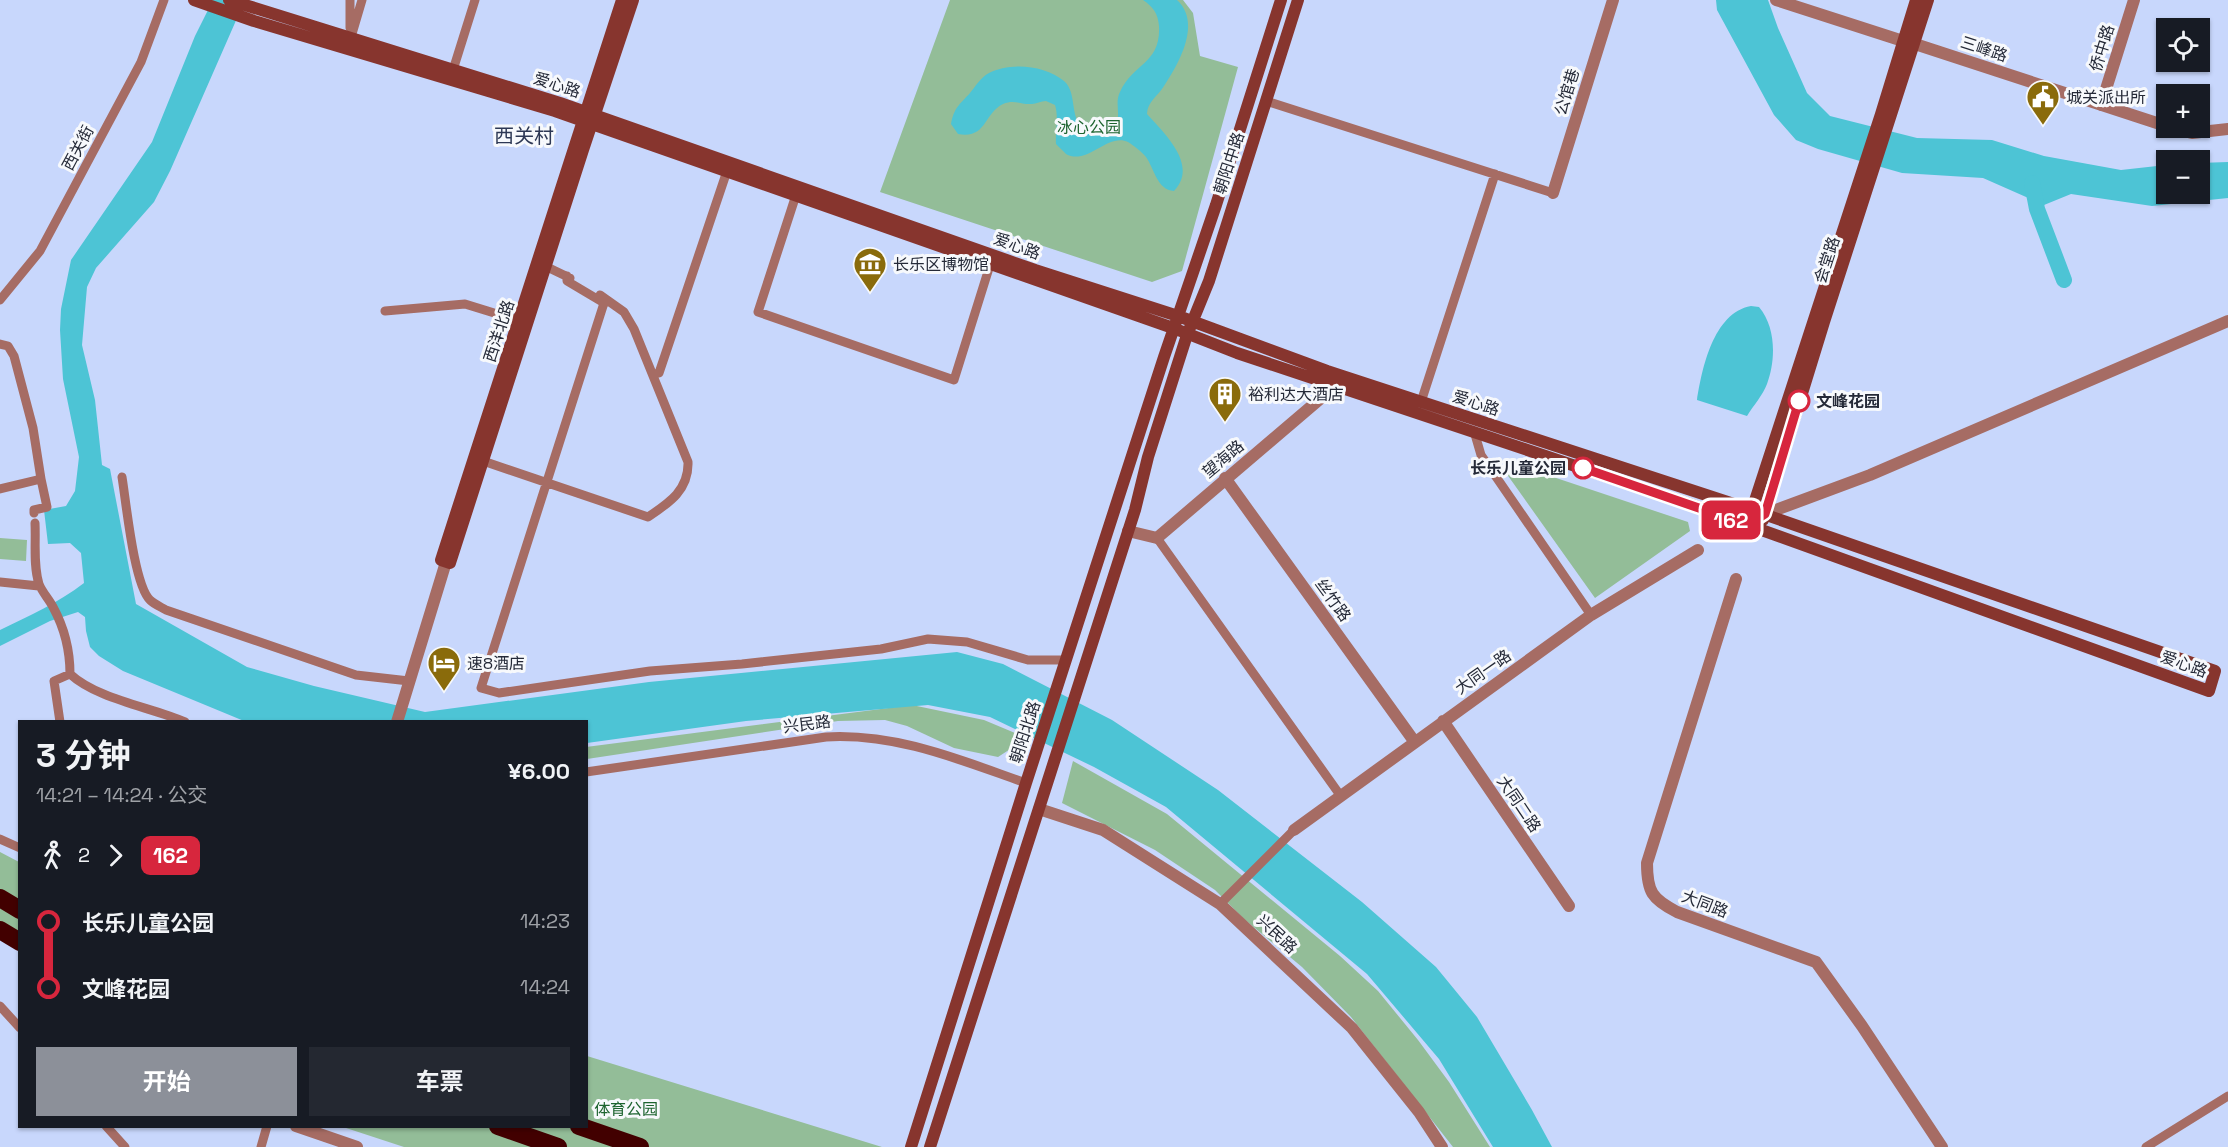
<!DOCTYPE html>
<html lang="zh">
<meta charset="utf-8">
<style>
body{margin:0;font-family:"Space Grotesk","Noto Sans SC",sans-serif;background:#242831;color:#f1f3f6;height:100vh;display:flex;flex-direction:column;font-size:22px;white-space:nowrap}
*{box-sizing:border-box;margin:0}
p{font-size:20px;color:#9ea1a6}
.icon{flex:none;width:33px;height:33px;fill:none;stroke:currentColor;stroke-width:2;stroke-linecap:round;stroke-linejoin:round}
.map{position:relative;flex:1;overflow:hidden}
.sheet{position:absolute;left:18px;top:720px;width:570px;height:408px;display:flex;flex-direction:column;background:#171b24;border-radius:0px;box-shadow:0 2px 4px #0004}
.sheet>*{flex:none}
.badge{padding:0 12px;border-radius:9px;font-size:21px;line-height:39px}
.tools{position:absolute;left:2156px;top:18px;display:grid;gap:12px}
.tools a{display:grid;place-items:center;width:54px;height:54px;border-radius:0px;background:#171b24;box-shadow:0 2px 4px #0004;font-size:30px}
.map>.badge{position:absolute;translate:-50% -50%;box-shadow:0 0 0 3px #fff}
.legs{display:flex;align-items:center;gap:9px;height:66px;padding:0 18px;font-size:20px}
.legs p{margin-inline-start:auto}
.head{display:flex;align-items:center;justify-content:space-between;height:102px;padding:0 18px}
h1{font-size:33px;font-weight:700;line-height:45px}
.button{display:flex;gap:12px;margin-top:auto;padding:12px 18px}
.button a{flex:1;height:69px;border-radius:0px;background:#8c9099;color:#fff;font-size:24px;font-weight:700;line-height:69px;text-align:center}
.button a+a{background:#242831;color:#f1f3f6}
ul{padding:0 18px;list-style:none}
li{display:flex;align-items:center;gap:21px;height:66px;font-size:22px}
li i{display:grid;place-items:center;width:9px;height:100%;margin:0 8px;background:currentColor}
li i::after{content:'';width:15px;height:15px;margin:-8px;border:4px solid;border-radius:50%;background:#171b24}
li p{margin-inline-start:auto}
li:first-child i{background:linear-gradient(#0000 50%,currentColor 0)}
li:last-child i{background:linear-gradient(currentColor 50%,#0000 0)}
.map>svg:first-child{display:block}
</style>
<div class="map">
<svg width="2228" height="1147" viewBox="0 0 2228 1147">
<rect width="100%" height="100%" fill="#c8d7fc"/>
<!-- green -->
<path fill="#93bd98" d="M950 0H1183L1193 13 1200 56 1238 67 1182 271 1152 282 880 192Z
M1511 463 1688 522 1690 531 1595 598 1506 473Z
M0 538 27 540 26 561 0 559Z
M912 705 984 720 1027 738 998 757 954 748 907 726 885 720 838 721 587 759 586 747Z
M1073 761 1167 814 1340 956 1378 991 1418 1040 1449 1082 1490 1147H1453L1351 1017 1302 967 1244 919 1215 890 1155 850 1062 803Z
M0 852 19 862V936L0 925Z
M587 1056 882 1147H404L343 1127 586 1126Z"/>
<!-- water -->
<path fill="#4dc4d5" d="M213 0H245L170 171 154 202 96 268 87 287 82 345 95 400 102 465 110 469 136 604 247 667 314 686 425 712 649 682 957 652 1003 664 1112 720 1218 790 1362 902 1436 967 1477 1017 1532 1110 1552 1147H1493L1439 1059 1367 974 1166 807 1094 767 990 717 928 705 746 721 587 743 586 722 244 721 123 671 99 656 90 647 86 631 85 617 78 612 50 621 0 646V630C29 616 58 603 84 583L81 553 70 543 48 544 44 510 66 506 75 491 79 457 63 379 60 330 61 309 71 260 152 142 195 36Z
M1143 0H1177C1202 23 1179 63 1164 86 1158 96 1147 102 1147 114 1164 133 1199 165 1174 191 1157 190 1154 168 1146 157 1142 152 1133 145 1128 142 1108 132 1087 166 1066 154 1063 151 1059 147 1056 144 1055 132 1059 117 1055 105L1046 101C1041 101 1036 104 1032 104 1021 105 1015 99 1003 104 983 114 987 139 958 134L951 124C954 108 959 105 970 93 975 87 981 77 989 73 1010 62 1045 65 1064 81 1079 94 1067 122 1089 133 1098 137 1106 132 1115 128 1122 114 1114 104 1120 92 1133 63 1161 64 1159 26 1158 13 1153 7 1143 0Z
M1716 0H1768L1778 28 1807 93 1830 116 1917 138 1992 140 2044 156 2121 170 2166 165V194H2199V163L2228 162V198L2152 206 2071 194 2044 205 1983 178 1902 173 1818 149 1796 140 1774 115 1717 10Z
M1751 306 1759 307C1776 327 1776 360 1767 384 1763 395 1753 406 1747 416L1697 400C1702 369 1713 313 1751 306Z"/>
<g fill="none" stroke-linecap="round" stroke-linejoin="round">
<!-- river -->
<path stroke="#4dc4d5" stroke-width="16" d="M2032 183 2037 209 2064 280"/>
<!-- minor -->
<path stroke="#a66c64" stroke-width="9" d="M350 28V0
M349 44 362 0
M453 70 475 0
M1266 101 1553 193
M796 195 758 312 954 380 990 265
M545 266 570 278
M567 276V281L604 303 481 688 499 693 650 671 742 664 881 649 928 639 967 642 1028 660H1066
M0 300 40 251 141 62 164 0
M385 311 465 304 520 321
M0 344 8 346 14 356 33 428 41 479 0 489
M659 373 727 171
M1421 402 1495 174
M1474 431 1481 455 1591 615
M483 461 648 517C669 503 689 490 688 462L634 329 624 312 600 295
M122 477C126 501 134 585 150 600 154 604 161 607 166 610L356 675 409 681
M34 513V510L47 507 41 479
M35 523C36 543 33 565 39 584 42 592 49 599 53 607 65 629 70 649 70 674 97 699 150 707 185 722
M1157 538 1340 795
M0 582 39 586
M60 722 54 681 70 674
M586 772 826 737C897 733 960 760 1026 783
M0 839 20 848
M1220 904 1294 830
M0 1006 20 1028
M106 1126 125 1147
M261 1147 267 1126
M2146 1147 2228 1096"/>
<!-- tertiary -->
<path stroke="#a66c64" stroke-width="12" d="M1776 0 1903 41
M1915 44 2166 126
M2101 105 2134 0
M2171 128 2192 133 2228 129
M1553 193 1613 0
M1225 478 1414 741
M1747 525 1765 514 1870 475 2228 321
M1128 531 1157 538 1327 393 1330 384
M1736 579 1647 863C1647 892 1652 899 1677 912L1816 962 1862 1026 1942 1147
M1443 721 1569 906
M397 722 446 562
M1039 809 1103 830 1220 904 1352 1028 1419 1112 1442 1147
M1294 830 1591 615 1698 550
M296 1126 357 1147"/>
<!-- secondary -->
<path stroke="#87352e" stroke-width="12" d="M194 0 254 21 555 111 1173 328 1237 353 1692 505 2209 691 2215 671 1752 510 1327 371 1178 316 1035 270 560 103 229 0
M622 0 441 560 450 563 583 150 633 0
M1750 516 1881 114 1916 0
M1763 520 1824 322 1928 0
M911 1147 1026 783 1164 357 1216 205 1281 0
M930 1147 1135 510 1148 457 1187 335 1209 281 1298 0"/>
<!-- motorway -->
<path stroke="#420000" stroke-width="18" d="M0 898 20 910
M0 930 20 942
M498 1126 558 1147
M579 1126 640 1147"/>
</g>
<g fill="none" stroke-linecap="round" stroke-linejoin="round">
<!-- line-1 casing -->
<g stroke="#fff" stroke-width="14">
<path id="line-1" d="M1583 468 1748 525 1765 514 1799 401"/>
</g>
<!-- line-1 -->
<use href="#line-1" stroke="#d7263d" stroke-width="9"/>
</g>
<!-- icons -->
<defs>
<g id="civic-pin" transform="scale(1.725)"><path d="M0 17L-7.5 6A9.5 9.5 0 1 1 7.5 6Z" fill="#8a6b0b" stroke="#f7f9fc"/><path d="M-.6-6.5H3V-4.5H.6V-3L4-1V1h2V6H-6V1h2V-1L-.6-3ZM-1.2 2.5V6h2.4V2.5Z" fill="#fff"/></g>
<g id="museum-pin" transform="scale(1.725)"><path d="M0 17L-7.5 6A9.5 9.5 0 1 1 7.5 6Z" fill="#8a6b0b" stroke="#f7f9fc"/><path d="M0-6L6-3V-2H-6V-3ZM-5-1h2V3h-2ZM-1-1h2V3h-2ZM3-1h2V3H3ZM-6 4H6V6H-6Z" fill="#fff"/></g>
<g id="building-pin" transform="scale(1.725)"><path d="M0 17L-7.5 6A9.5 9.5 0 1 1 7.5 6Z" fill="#8a6b0b" stroke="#f7f9fc"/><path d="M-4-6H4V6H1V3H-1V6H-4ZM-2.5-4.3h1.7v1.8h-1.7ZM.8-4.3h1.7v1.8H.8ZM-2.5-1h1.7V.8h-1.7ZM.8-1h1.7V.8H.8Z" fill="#fff"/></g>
<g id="hotel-pin" transform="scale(1.725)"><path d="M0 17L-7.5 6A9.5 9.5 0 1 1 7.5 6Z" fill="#8a6b0b" stroke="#f7f9fc"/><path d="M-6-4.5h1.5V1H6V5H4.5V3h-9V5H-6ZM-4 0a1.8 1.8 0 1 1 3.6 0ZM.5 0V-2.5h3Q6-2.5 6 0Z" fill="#fff"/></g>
</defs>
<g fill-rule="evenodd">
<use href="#civic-pin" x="2043" y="97"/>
<use href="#museum-pin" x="870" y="264"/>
<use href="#building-pin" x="1225" y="394"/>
<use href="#hotel-pin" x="444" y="663"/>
</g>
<!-- markers -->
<g fill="#fff" stroke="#d7263d" stroke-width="3">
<circle cx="1799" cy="401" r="10"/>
<circle cx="1583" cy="468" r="10"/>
</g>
<g text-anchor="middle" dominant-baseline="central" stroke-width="6" stroke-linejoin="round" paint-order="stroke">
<!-- street labels -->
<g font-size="16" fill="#252a38" stroke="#f7f9fc">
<text transform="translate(2102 48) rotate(-73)">侨中路</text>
<text transform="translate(1984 49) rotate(18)">三峰路</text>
<text transform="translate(557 85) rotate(18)">爱心路</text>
<text transform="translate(1567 92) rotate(-73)">公馆巷</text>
<text transform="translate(78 148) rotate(-62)">西关街</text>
<text transform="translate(1229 163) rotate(-72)">朝阳中路</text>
<text transform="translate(1017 246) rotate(20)">爱心路</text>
<text transform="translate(1827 260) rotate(-72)">会堂路</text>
<text transform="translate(499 331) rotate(-72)">西洋北路</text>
<text transform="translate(1476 403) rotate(18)">爱心路</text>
<text transform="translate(1223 459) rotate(-40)">望海路</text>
<text transform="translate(1333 600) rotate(54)">丝竹路</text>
<text transform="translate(2184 664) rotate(20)">爱心路</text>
<text transform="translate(1483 672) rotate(-35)">大同一路</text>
<text transform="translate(807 724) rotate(-7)">兴民路</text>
<text transform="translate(1025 732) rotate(-72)">朝阳北路</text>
<text transform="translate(1519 804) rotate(56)">大同二路</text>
<text transform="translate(1705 904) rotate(21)">大同路</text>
<text transform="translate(1277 934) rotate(43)">兴民路</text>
</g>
<!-- poi labels -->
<g font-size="16" fill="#252a38" stroke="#f7f9fc" text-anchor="start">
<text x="2066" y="97">城关派出所</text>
<text x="893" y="264">长乐区博物馆</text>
<text x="1248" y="394">裕利达大酒店</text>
<text x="467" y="663">速8酒店</text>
</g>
<!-- park labels -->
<g font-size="16" fill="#1d642f" stroke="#f7f9fc">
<text x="1089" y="127">冰心公园</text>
<text x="626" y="1109">体育公园</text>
</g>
<!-- stop labels -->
<g font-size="16" font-weight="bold" fill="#252a38" stroke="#f7f9fc" text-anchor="start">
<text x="1816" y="401">文峰花园</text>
<text x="1566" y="468" text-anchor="end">长乐儿童公园</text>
</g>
<!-- quarter labels -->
<g font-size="20" fill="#2d3855" stroke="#f7f9fc">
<text x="524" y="136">西关村</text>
</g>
</g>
</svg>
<div class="tools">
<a><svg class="icon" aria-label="locate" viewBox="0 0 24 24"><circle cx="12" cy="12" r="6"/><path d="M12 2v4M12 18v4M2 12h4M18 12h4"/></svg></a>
<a>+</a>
<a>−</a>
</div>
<b class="badge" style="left:1731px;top:520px;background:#d7263d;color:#fff">162</b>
<section class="sheet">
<div class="head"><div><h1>3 分钟</h1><p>14:21 – 14:24 · 公交</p></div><b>¥6.00</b></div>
<div class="legs"><svg class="icon" aria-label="walk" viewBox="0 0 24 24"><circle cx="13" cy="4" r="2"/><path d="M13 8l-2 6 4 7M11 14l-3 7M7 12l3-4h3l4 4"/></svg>2<svg class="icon" aria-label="forward" viewBox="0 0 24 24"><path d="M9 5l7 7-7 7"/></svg><b class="badge" style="background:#d7263d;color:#fff">162</b></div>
<ul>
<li><i style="color:#d7263d"></i><b>长乐儿童公园</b><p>14:23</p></li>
<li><i style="color:#d7263d"></i><b>文峰花园</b><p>14:24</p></li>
</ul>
<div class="button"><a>开始</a><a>车票</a></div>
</section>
</div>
